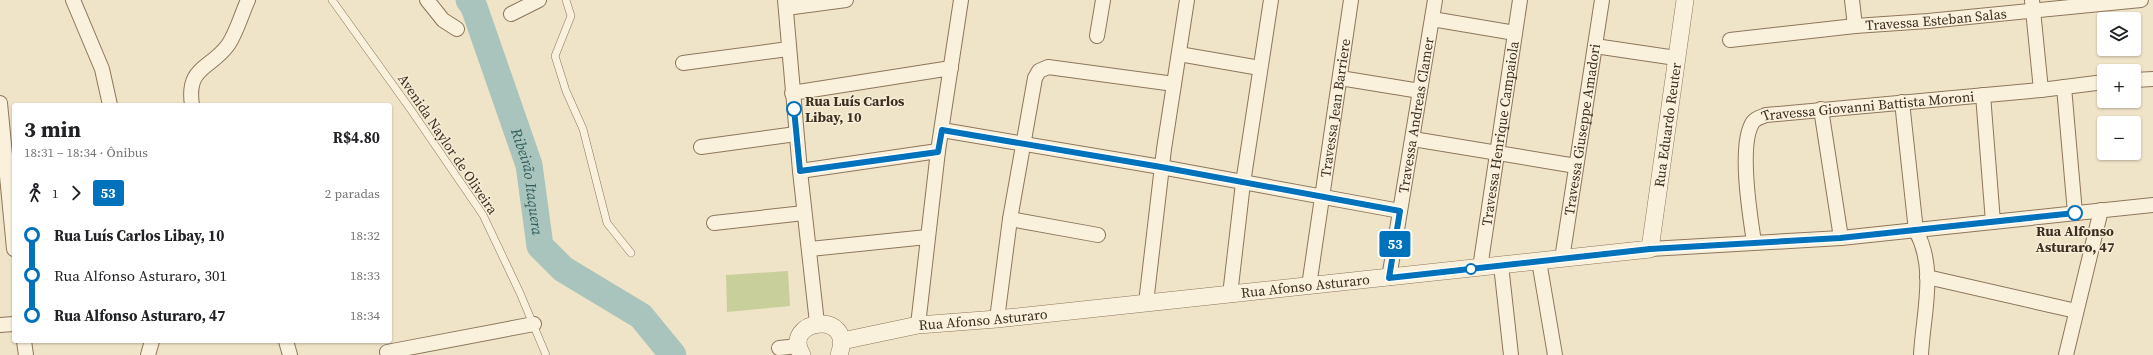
<!DOCTYPE html>
<html lang="pt">
<meta charset="utf-8">
<style>
body{margin:0;font-family:"Source Serif 4",serif;background:#f2f2f2;color:#202124;height:100vh;display:flex;flex-direction:column;font-size:15px;white-space:nowrap}
*{box-sizing:border-box;margin:0}
p{font-size:13px;color:#757577}
.icon{flex:none;width:22px;height:22px;fill:none;stroke:currentColor;stroke-width:2;stroke-linecap:round;stroke-linejoin:round}
.map{position:relative;flex:1;overflow:hidden}
.sheet{position:absolute;left:12px;top:103px;width:380px;height:240px;display:flex;flex-direction:column;background:#fff;border-radius:4px;box-shadow:0 1px 3px #0004}
.sheet>*{flex:none}
.badge{padding:0 8px;border-radius:3px;font-size:14px;line-height:26px}
.fabs{position:absolute;left:2097px;top:12px;display:grid;gap:8px}
.fabs a{display:grid;place-items:center;width:44px;height:44px;border-radius:4px;background:#fff;box-shadow:0 1px 3px #0004;font-size:20px}
.map>.badge{position:absolute;translate:-50% -50%;box-shadow:0 0 0 2px #fff}
.legs{display:flex;align-items:center;gap:6px;height:44px;padding:0 12px;font-size:13px}
.legs p{margin-inline-start:auto}
.headline{display:flex;align-items:center;justify-content:space-between;height:68px;padding:0 12px}
h1{font-size:22px;font-weight:700;line-height:30px}
ul{padding:0 12px;list-style:none}
li{display:flex;align-items:center;gap:14px;height:40px;font-size:15px}
li i{display:grid;place-items:center;width:6px;height:100%;margin:0 5px;background:currentColor}
li i::after{content:'';width:10px;height:10px;margin:-5px;border:3px solid;border-radius:50%;background:#fff}
li p{margin-inline-start:auto}
li:first-child i{background:linear-gradient(#0000 50%,currentColor 0)}
li:last-child i{background:linear-gradient(currentColor 50%,#0000 0)}
.map>svg:first-child{display:block}
</style>
<div class="map">
<svg width="2153" height="355" viewBox="0 0 2153 355">
<rect width="100%" height="100%" fill="#f0e4c8"/>
<!-- green -->
<path fill="#c9cf9b" d="M788 271 790 306 727 312 726 275Z"/>
<g fill="none" stroke-linecap="round" stroke-linejoin="round">
<!-- river -->
<path stroke="#a9c4bc" stroke-width="27" id="s1" d="M469 0 474 7 529 165 540 246 563 269 641 316 673 355"/>
<!-- service casing -->
<g stroke="#8d765c" stroke-width="8">
<path id="service" d="M332 0 411 110 483 215 520 293 546 355
M566 0 571 16 555 56 566 91 583 129 607 223 631 253"/>
</g>
<!-- minor casing -->
<g stroke="#8d765c" stroke-width="16">
<g id="minor">
<path d="M73 0 102 69 110 105"/>
<path d="M427 0 443 20 457 29"/>
<path d="M785 0 800 171 817 323"/>
<path d="M1852 0 1855 26"/>
<path d="M2032 0 2041 90"/>
<path d="M786 8 846 0"/>
<path d="M511 14 539 0"/>
<path d="M1432 19 1515 33"/>
<path d="M1097 36 1103 0"/>
<path id="s2" d="M1730 40 1855 26 1928 21 2141 0"/>
<path d="M1595 46 1676 58"/>
<path d="M1179 54 1260 68"/>
<path d="M683 63 788 49"/>
<path d="M1340 78 1420 91"/>
<path d="M2134 80 2153 79"/>
<path d="M2064 87 2075 213"/>
<path d="M792 93 951 68"/>
<path d="M1983 95 1993 222"/>
<path d="M1902 102 1916 231C1937 269 1923 314 1921 355"/>
<path d="M0 103 14 249"/>
<path d="M192 105C186 66 211 69 228 45 236 34 242 13 248 0"/>
<path d="M1821 109 1841 238"/>
<path d="M942 130 1161 167 1400 211"/>
<path d="M1413 139 1576 166"/>
<path d="M701 147 796 134"/>
<path d="M800 171 938 151"/>
<path d="M1010 219 1098 235"/>
<path d="M714 223 804 213"/>
<path id="s3" d="M1754 242C1750 216 1738 144 1753 122 1756 118 1761 117 1766 115L2041 90 2104 82"/>
<path d="M810 249 927 237"/>
<path d="M1650 249 1841 238 2153 205"/>
<path id="s4" d="M1562 259 1602 0"/>
<path d="M1539 261 1555 355"/>
<path d="M1501 265 1511 355"/>
<path id="s5" d="M1480 268 1520 0"/>
<path d="M1927 277 2076 311"/>
<path id="s6" d="M1389 278 1435 0"/>
<path id="s7" d="M1309 286 1351 0"/>
<path d="M1230 295 1243 183 1271 0"/>
<path d="M1146 303 1164 149 1187 0"/>
<path d="M997 319 1010 219 1035 78 1039 71 1048 67 1174 84"/>
<path d="M0 325 14 324"/>
<path d="M918 325 938 151 961 0"/>
<path d="M24 341 26 355"/>
<path d="M286 341 290 355"/>
<path d="M779 348 799 346"/>
<path d="M387 352 534 324"/>
<path d="M148 355 152 341"/>
<path d="M2066 355 2101 210"/>
</g>
</g>
<!-- tertiary casing -->
<g stroke="#8d765c" stroke-width="18">
<g id="tertiary">
<path id="s8" d="M842 341 918 325 997 319 1650 249 1685 0"/>
<path d="M802 355C780 319 856 309 839 355"/>
</g>
</g>
<!-- service -->
<use href="#service" stroke="#faf1dc" stroke-width="7"/>
<!-- minor -->
<use href="#minor" stroke="#faf1dc" stroke-width="14"/>
<!-- tertiary -->
<use href="#tertiary" stroke="#faf1dc" stroke-width="17"/>
</g>
<g fill="none" stroke-linecap="round" stroke-linejoin="round">
<!-- line-1 casing -->
<g stroke="#fff" stroke-width="9">
<path id="line-1" d="M794 109 800 171 938 152 942 130 1161 167 1400 211 1389 278 1650 249 1840 238 2075 213"/>
</g>
<!-- line-1 -->
<use href="#line-1" stroke="#0072bc" stroke-width="6"/>
</g>
<!-- markers -->
<g fill="#fff" stroke="#0072bc" stroke-width="2">
<circle cx="794" cy="109" r="7"/>
<circle cx="2075" cy="213" r="7"/>
<circle cx="1471" cy="269" r="5"/>
</g>
<g text-anchor="middle" dominant-baseline="central" stroke-width="3" stroke-linejoin="round" paint-order="stroke">
<!-- street labels -->
<g font-size="14" fill="#3d2e20" stroke="#f7eed8">
<text stroke="none"><textPath href="#s2" startOffset="207">Travessa Esteban Salas</textPath></text>
<text stroke="none"><textPath href="#s7" startOffset="180">Travessa Jean Barriere</textPath></text>
<text stroke="none"><textPath href="#s3" startOffset="239">Travessa Giovanni Battista Moroni</textPath></text>
<text stroke="none"><textPath href="#s6" startOffset="165">Travessa Andreas Clamer</textPath></text>
<text stroke="none"><textPath href="#s8" startOffset="939">Rua Eduardo Reuter</textPath></text>
<text stroke="none"><textPath href="#s4" startOffset="131">Travessa Giuseppe Amadori</textPath></text>
<text stroke="none"><textPath href="#s5" startOffset="136">Travessa Henrique Campaiola</textPath></text>
<text transform="translate(448 144) rotate(56)">Avenida Naylor de Oliveira</text>
<text stroke="none"><textPath href="#s8" startOffset="467">Rua Afonso Asturaro</textPath></text>
<text stroke="none"><textPath href="#s8" startOffset="143">Rua Afonso Asturaro</textPath></text>
</g>
<!-- stop labels -->
<g font-size="14" font-weight="bold" fill="#3d2e20" stroke="#f7eed8" text-anchor="start">
<text x="805" y="101">Rua Luís Carlos<tspan x="805" dy="16">Libay, 10</tspan></text>
<text x="2075" y="231" text-anchor="middle">Rua Alfonso<tspan x="2075" dy="16">Asturaro, 47</tspan></text>
</g>
<!-- water labels -->
<g font-size="15" font-style="italic" fill="#2f5d5a" stroke="#f7eed8">
<text stroke="none"><textPath href="#s1" startOffset="192">Ribeirão Itaquera</textPath></text>
</g>
</g>
</svg>
<div class="fabs">
<a><svg class="icon" aria-label="layers" viewBox="0 0 24 24"><path d="M12 4l9 5-9 5-9-5zM3 14l9 5 9-5"/></svg></a>
<a>+</a>
<a>−</a>
</div>
<b class="badge" style="left:1395px;top:244px;background:#0072bc;color:#fff">53</b>
<section class="sheet">
<div class="headline"><div><h1>3 min</h1><p>18:31 – 18:34 · Ônibus</p></div><b>R$4.80</b></div>
<div class="legs"><svg class="icon" aria-label="walk" viewBox="0 0 24 24"><circle cx="13" cy="4" r="2"/><path d="M13 8l-2 6 4 7M11 14l-3 7M7 12l3-4h3l4 4"/></svg>1<svg class="icon" aria-label="forward" viewBox="0 0 24 24"><path d="M9 5l7 7-7 7"/></svg><b class="badge" style="background:#0072bc;color:#fff">53</b><p>2 paradas</p></div>
<ul>
<li><i style="color:#0072bc"></i><b>Rua Luís Carlos Libay, 10</b><p>18:32</p></li>
<li><i style="color:#0072bc"></i><span>Rua Alfonso Asturaro, 301</span><p>18:33</p></li>
<li><i style="color:#0072bc"></i><b>Rua Alfonso Asturaro, 47</b><p>18:34</p></li>
</ul>
</section>
</div>
